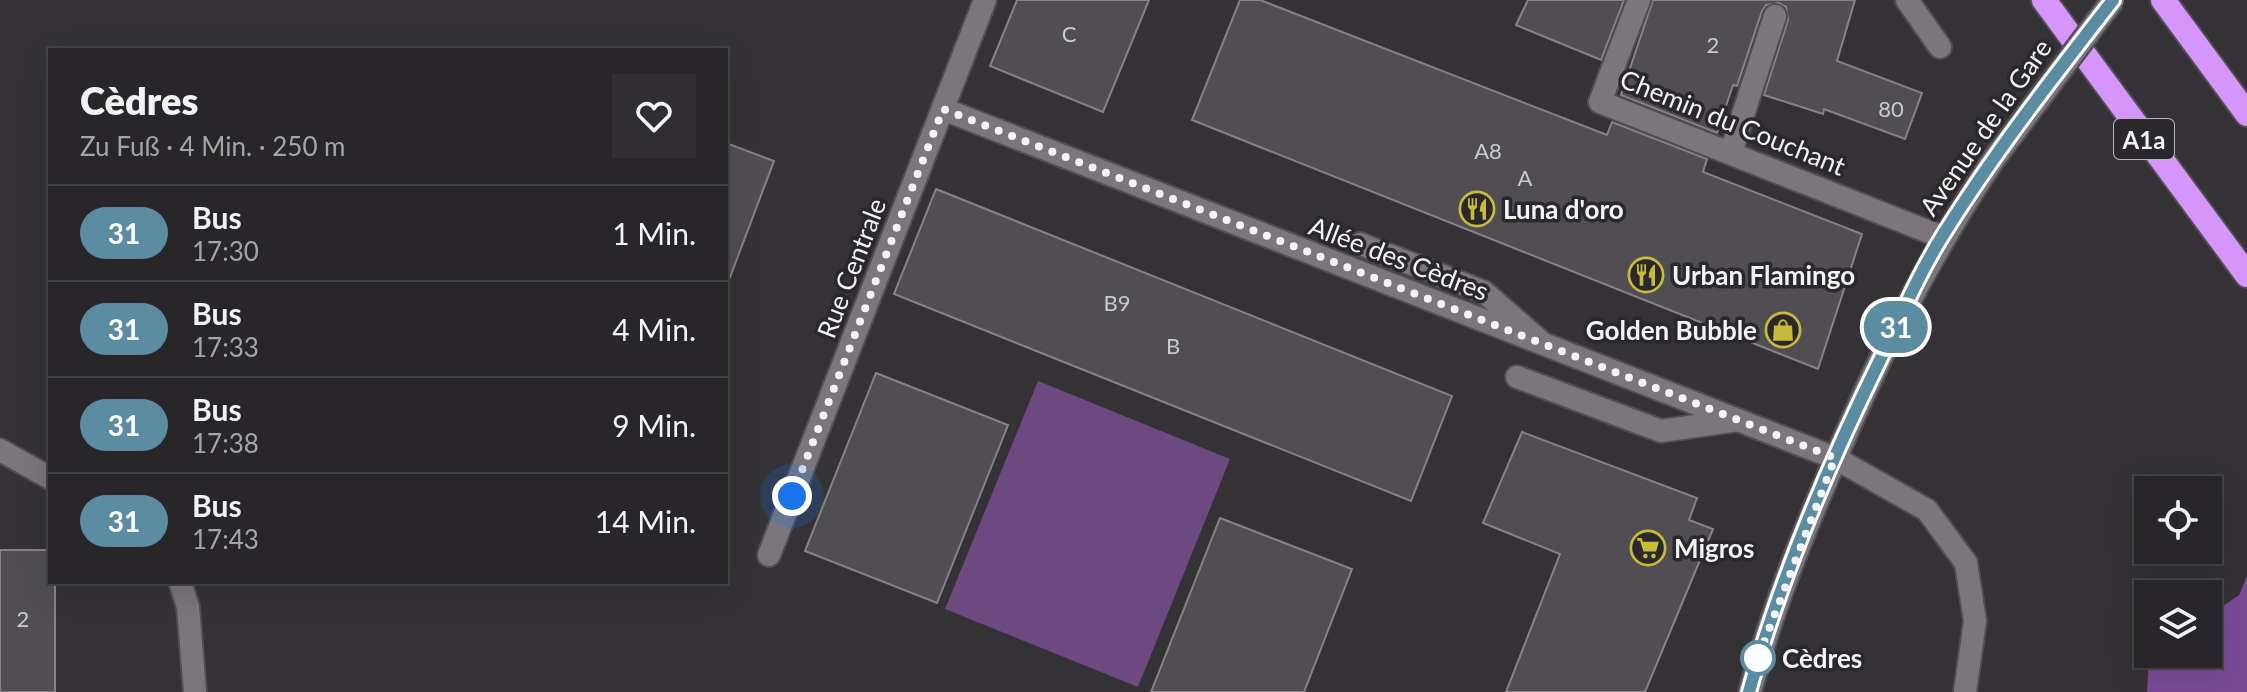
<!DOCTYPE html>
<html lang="de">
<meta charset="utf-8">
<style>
body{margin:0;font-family:Lato,sans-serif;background:#302e30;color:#f1f3f6;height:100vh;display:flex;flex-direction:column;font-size:30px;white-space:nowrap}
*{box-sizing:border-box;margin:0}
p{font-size:26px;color:#a5a5a8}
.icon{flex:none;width:44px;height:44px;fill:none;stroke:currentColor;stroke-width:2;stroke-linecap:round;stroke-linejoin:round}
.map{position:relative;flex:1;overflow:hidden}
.panel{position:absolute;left:48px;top:48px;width:680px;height:536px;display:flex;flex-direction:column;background:#282628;border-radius:0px;box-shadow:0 8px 32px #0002,0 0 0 2px #444345}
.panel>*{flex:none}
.badge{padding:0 16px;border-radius:26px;font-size:28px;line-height:52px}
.controls{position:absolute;left:2134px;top:476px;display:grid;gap:16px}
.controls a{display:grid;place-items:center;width:88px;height:88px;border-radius:0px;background:#282628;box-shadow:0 8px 32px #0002,0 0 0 2px #444345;font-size:40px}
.you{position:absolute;width:40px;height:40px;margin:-20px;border:6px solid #fff;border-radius:50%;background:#1a73e8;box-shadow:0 0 0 12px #1a73e833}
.map>.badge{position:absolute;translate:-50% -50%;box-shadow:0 0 0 4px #fff}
.round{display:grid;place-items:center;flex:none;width:84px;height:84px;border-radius:0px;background:#302e30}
.overview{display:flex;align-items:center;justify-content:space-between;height:136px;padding:0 32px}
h1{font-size:38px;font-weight:800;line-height:60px}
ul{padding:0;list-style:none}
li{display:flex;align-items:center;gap:24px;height:96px;padding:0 32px;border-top:2px solid #444345}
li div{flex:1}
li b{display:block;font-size:30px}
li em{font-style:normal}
li .badge{min-width:88px;font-weight:700;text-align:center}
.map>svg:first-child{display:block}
</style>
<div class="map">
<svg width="2247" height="692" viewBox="0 0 2247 692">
<rect width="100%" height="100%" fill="#353236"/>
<!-- green -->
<path fill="#6d4981" d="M1038 381 1230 459 1138 687 945 609Z"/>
<!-- forest -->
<path fill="#7b4a97" d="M2247 576V692H2147L2149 659 2155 654H2208V616L2239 595Z"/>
<!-- building -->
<path fill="#514e53" stroke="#868288" stroke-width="2" d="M1017 0H1149L1103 112 990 66Z
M1240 0H1260L1607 135 1612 122 1707 159 1703 172 1862 234 1818 369 1192 120Z
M1528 0H1624L1601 60 1516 25Z
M1653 0H1855L1837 61 1922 93 1905 139 1824 109 1823 114 1764 95 1788 20 1786 7 1779 3 1766 5 1762 11 1737 86 1733 85 1717 133 1621 95Z
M726 143 774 161 729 280H726Z
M936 189 1452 396 1411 501 894 294Z
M876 373 1008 425 937 603 805 551Z
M1522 432 1697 498 1689 520 1713 529 1645 692H1506L1560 554 1483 523Z
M1220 518 1352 569 1304 692H1151Z
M0 550H50V582H55V692H0Z"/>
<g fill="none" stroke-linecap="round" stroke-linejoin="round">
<!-- service casing -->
<g stroke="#504e52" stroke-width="26">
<path id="service" d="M1360 244 1484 292 1540 341
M1517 377 1661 431 1738 420
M1835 458 1927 510 1966 563 1975 621 1965 692"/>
</g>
<!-- pedestrian casing -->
<g stroke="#504e52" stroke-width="26">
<path id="pedestrian" d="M769 555 985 0"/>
</g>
<!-- minor casing -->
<g stroke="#504e52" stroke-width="26">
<path id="minor" d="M1639 0 1600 102 1942 237
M1907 0 1940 47
M943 109 1835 458
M1731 152 1775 16
M0 450 50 478
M180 582 188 607 195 692"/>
</g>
<!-- tertiary casing -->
<g stroke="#504e52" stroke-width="26">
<path id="tertiary" d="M1750 692C1769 620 1796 550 1826 481 1874 366 1925 262 1994 159"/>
</g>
<!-- motorway casing -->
<g stroke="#504e52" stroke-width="28">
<path id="motorway" d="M2044 0 2247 275
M2163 0 2247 114"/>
</g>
<!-- service -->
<use href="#service" stroke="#7a767c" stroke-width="22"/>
<!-- pedestrian -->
<use href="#pedestrian" stroke="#7a767c" stroke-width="22"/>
<!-- minor -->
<use href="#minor" stroke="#7a767c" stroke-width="22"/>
<!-- tertiary -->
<use href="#tertiary" stroke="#7a767c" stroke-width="22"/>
<!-- motorway -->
<use href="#motorway" stroke="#d595fb" stroke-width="24"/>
<!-- tertiary-bridge casing -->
<g stroke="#504e52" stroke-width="26" stroke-linecap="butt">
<path id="tertiary-bridge" d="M1994 159 2113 0"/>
</g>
<!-- tertiary-bridge -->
<use href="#tertiary-bridge" stroke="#7a767c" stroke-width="22"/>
</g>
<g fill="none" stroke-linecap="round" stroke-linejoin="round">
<!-- line casing -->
<g stroke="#fff" stroke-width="18">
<path id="line" d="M1749 692C1780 578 1828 466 1880 360 1900 318 1918 275 1943 235 1994 153 2054 76 2113 0"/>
</g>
<!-- line -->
<use href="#line" stroke="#5c8ca2" stroke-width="12"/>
<!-- walk -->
<path stroke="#f4f3f6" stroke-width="8" stroke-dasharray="0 14.4" d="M792 496 943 109 1835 458 1758 658"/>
</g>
<!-- icons -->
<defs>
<g id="restaurant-ring" transform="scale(1.8)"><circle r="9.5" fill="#2b282c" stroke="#caba3a" stroke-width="1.5"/><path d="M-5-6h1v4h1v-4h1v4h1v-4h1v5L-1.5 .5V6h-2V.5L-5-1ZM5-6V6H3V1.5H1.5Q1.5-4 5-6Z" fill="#caba3a"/></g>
<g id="shop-ring" transform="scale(1.8)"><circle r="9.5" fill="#2b282c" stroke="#caba3a" stroke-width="1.5"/><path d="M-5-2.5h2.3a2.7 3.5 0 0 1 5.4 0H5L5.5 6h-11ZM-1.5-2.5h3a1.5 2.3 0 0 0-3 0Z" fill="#caba3a"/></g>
<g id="supermarket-ring" transform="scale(1.8)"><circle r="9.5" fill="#2b282c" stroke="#caba3a" stroke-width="1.5"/><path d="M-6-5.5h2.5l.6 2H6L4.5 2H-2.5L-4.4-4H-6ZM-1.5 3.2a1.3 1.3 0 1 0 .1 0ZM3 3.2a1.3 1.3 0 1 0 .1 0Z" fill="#caba3a"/></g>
</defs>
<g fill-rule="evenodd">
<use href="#restaurant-ring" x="1477" y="209"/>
<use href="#restaurant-ring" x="1646" y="275"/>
<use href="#shop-ring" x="1783" y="330"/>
<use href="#supermarket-ring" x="1648" y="548"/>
</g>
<!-- markers -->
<circle fill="#fff" stroke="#5c8ca2" stroke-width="4" cx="1758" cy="658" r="16"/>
<g text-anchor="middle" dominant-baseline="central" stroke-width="7" stroke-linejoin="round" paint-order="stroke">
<!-- number labels -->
<g font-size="22" fill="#cbcacd">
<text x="1069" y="33">C</text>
<text x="1713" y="44">2</text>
<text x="1891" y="108">80</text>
<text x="1488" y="150">A8</text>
<text x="1525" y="177">A</text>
<text x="1117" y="302">B9</text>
<text x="1173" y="345">B</text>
<text x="23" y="618">2</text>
</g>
<!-- shield labels -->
<rect fill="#2b282c" stroke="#b8b6b9" stroke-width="2" x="2114" y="119" width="60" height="40" rx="6"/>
<g font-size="24" font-weight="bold" fill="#f4f3f6">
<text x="2144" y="139">A1a</text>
</g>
<!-- street labels -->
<g font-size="26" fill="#f4f3f6" stroke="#2b282c">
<text transform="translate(1733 122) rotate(22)">Chemin du Couchant</text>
<text transform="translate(1985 127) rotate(-55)">Avenue de la Gare</text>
<text transform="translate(1399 258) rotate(21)">Allée des Cèdres</text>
<text transform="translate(851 268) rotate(-69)">Rue Centrale</text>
</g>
<!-- poi labels -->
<g font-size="26" font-weight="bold" fill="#f4f3f6" stroke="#2b282c" text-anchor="start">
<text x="1503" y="209">Luna d'oro</text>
<text x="1672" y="275">Urban Flamingo</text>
<text x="1757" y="330" text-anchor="end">Golden Bubble</text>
<text x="1674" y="548">Migros</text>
</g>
<!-- stop labels -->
<g font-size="26" font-weight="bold" fill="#f4f3f6" stroke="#2b282c" text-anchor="start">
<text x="1782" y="658">Cèdres</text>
</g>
</g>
</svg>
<div class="controls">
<a><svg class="icon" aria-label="locate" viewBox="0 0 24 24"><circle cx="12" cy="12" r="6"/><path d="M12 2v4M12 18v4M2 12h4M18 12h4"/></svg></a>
<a><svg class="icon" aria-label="layers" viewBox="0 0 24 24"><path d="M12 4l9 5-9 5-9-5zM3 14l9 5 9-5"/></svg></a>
</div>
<div class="you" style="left:792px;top:496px"></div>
<b class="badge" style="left:1896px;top:327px;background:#5c8ca2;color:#fff">31</b>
<section class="panel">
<div class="overview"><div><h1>Cèdres</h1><p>Zu Fuß · 4 Min. · 250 m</p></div><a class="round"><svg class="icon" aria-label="heart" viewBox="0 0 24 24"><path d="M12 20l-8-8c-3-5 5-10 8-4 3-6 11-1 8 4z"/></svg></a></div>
<ul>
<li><span class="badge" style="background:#5c8ca2;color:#fff">31</span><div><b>Bus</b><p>17:30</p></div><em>1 Min.</em></li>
<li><span class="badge" style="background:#5c8ca2;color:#fff">31</span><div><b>Bus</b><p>17:33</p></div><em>4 Min.</em></li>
<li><span class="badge" style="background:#5c8ca2;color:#fff">31</span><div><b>Bus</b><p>17:38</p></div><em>9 Min.</em></li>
<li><span class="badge" style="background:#5c8ca2;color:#fff">31</span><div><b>Bus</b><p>17:43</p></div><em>14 Min.</em></li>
</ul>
</section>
</div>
